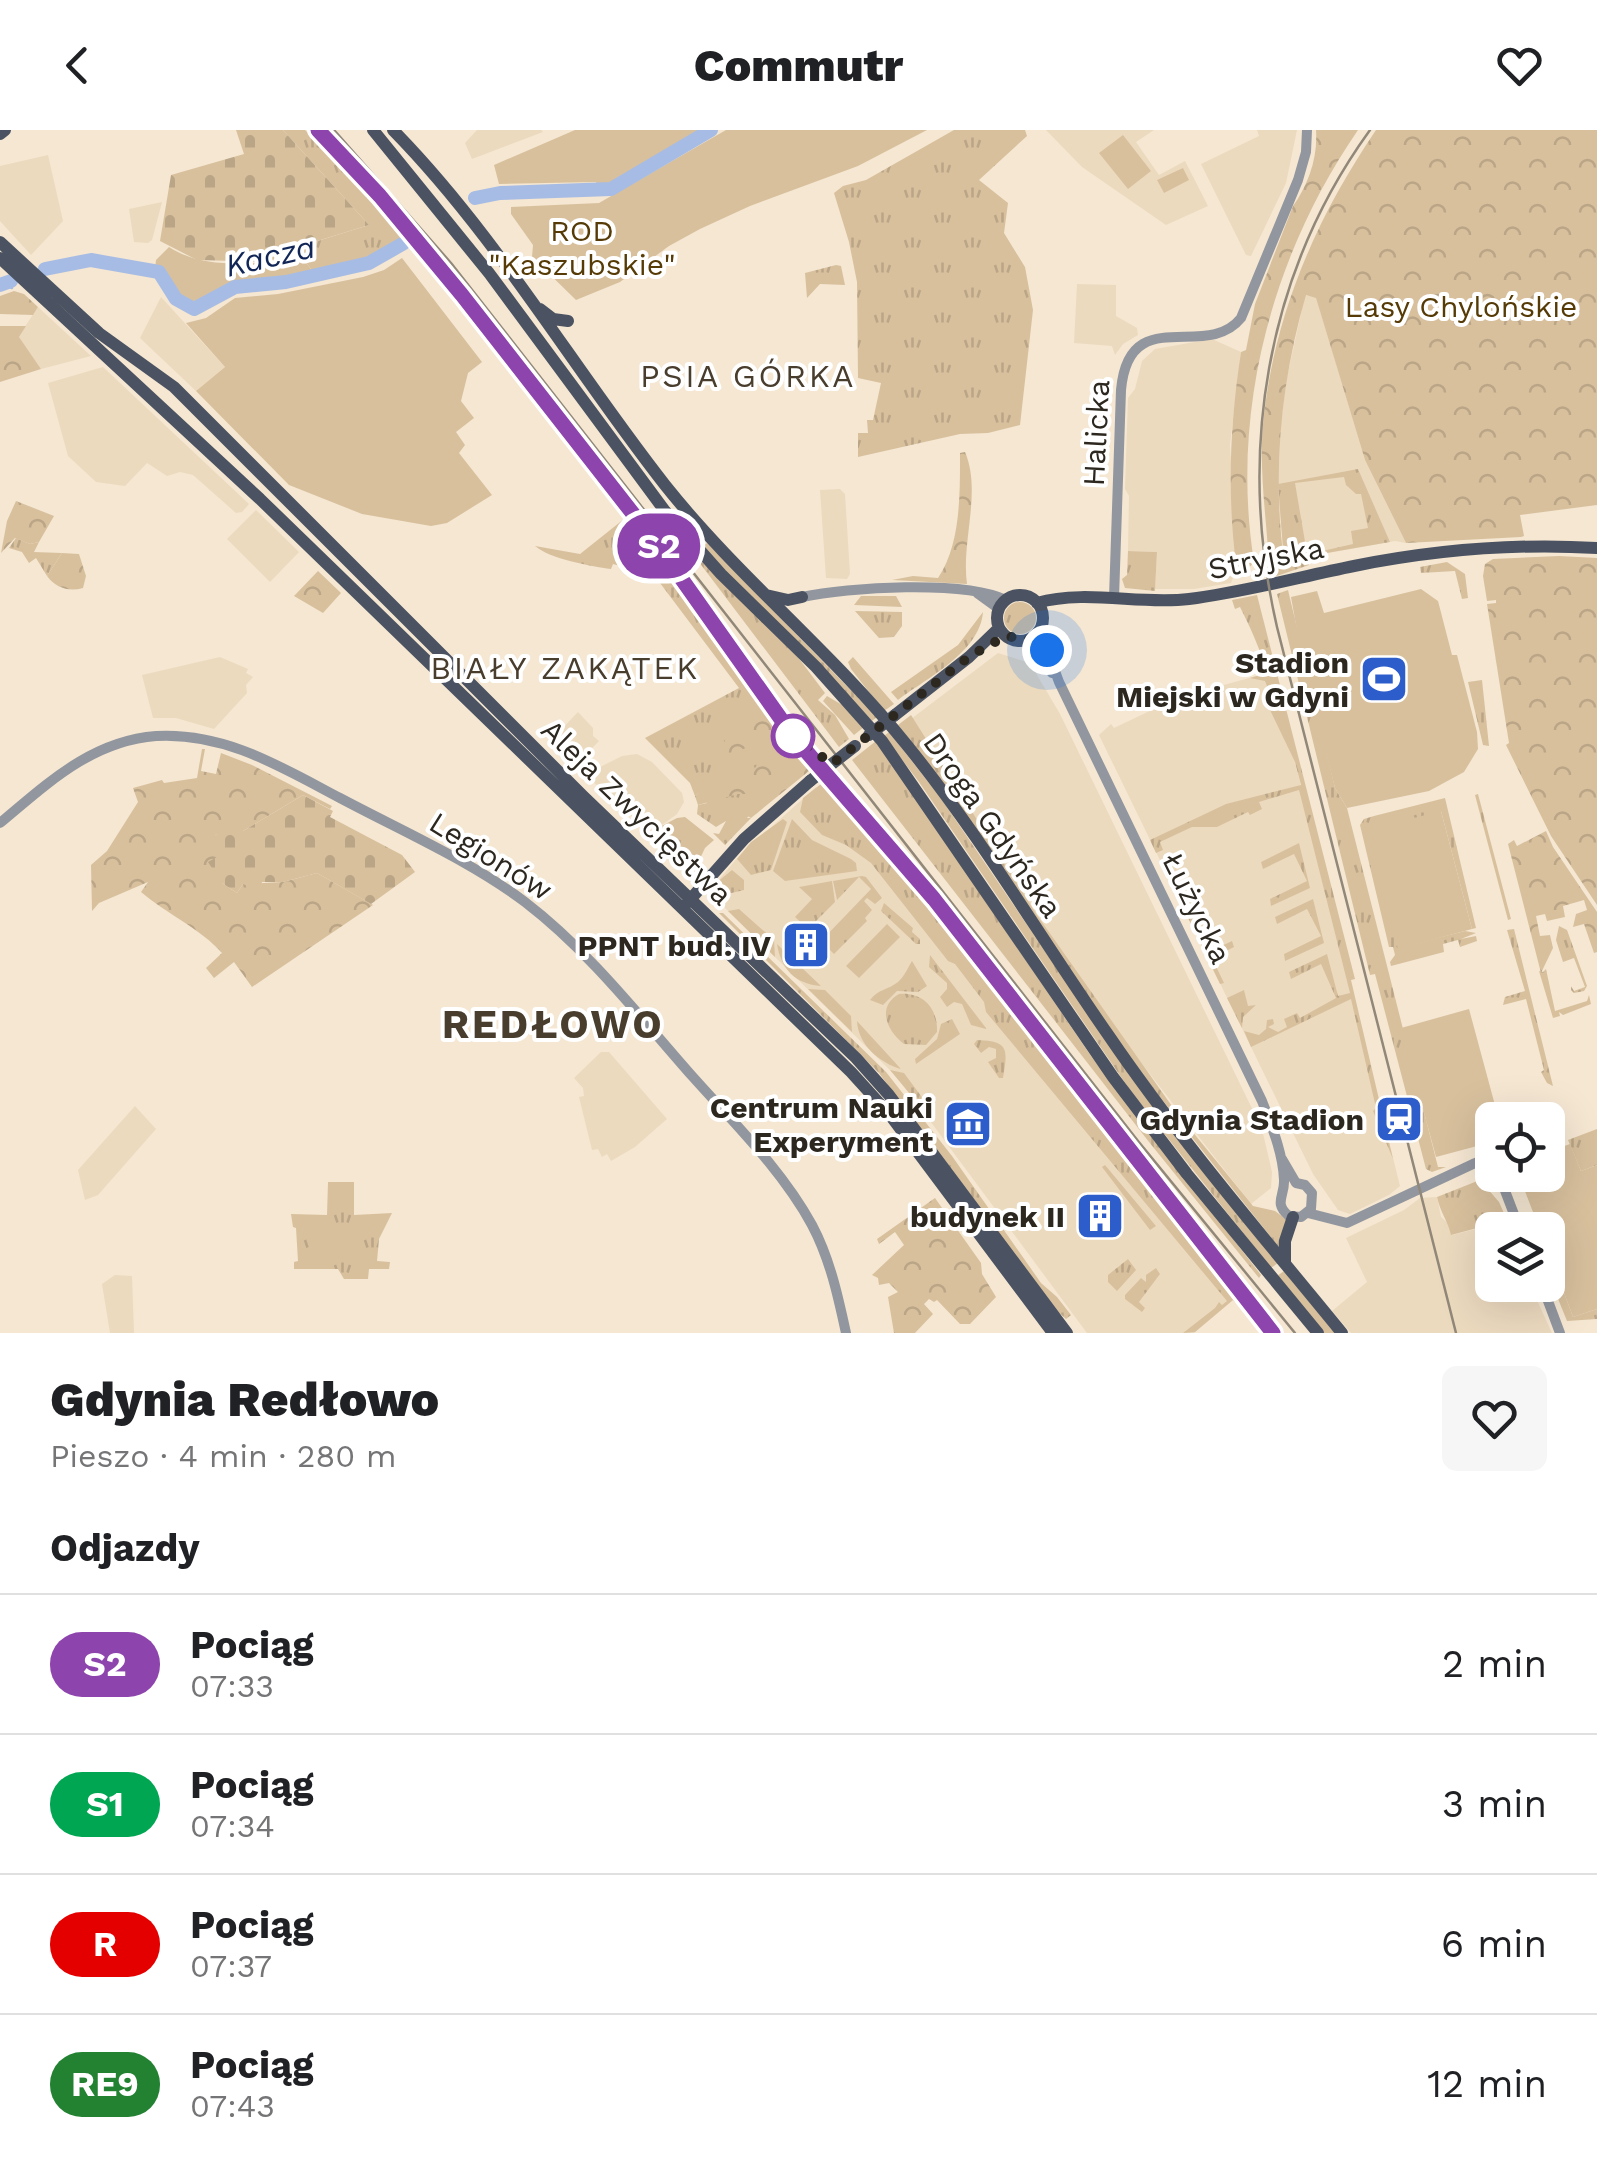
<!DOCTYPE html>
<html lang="pl">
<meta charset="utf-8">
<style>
body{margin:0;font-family:"Work Sans",sans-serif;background:#f6f6f6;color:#202124;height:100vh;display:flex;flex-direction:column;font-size:38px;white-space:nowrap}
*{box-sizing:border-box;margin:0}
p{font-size:32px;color:#757577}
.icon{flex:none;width:55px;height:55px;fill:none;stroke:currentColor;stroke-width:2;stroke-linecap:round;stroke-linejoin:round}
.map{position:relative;height:1203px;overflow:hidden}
.sheet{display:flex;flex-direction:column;background:#fff;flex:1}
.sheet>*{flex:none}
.badge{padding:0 20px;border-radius:32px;font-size:35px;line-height:65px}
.tools{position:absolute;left:1475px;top:972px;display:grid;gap:20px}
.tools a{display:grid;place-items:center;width:90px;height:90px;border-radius:15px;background:#fff;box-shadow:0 10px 40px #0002;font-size:50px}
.you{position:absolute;width:50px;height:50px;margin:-25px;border:8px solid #fff;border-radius:50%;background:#1a73e8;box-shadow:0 0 0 15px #1a73e833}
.map>.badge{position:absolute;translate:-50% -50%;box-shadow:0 0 0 5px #fff}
h2{padding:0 50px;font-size:38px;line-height:90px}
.round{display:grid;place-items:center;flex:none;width:105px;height:105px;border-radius:15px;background:#f6f6f6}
.summary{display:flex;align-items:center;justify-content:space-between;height:170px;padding:0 50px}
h1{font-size:48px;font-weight:800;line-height:75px}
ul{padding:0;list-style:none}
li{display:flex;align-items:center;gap:30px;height:140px;padding:0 50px;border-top:2px solid #e0e0e0}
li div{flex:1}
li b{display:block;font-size:38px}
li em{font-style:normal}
li .badge{min-width:110px;font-weight:700;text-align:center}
header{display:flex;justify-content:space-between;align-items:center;height:130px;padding:0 50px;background:#fff;font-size:45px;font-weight:800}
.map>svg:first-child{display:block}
</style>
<header><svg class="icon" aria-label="back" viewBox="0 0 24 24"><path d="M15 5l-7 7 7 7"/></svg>Commutr<svg class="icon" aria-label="heart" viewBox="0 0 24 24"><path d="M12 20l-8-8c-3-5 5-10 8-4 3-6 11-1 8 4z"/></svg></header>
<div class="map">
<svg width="1597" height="1203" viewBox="0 0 1597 1203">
<defs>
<pattern id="grass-tufts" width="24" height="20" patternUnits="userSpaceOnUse" patternTransform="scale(2.5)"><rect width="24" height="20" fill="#d8c09d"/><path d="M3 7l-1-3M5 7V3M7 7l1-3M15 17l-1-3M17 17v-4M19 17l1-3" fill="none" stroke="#baa587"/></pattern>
<pattern id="forest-crowns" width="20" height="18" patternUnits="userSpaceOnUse" patternTransform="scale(2.5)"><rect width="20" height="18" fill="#d8c09d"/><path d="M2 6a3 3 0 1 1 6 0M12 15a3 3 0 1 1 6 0" fill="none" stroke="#baa587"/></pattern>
<pattern id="cemetery-stones" width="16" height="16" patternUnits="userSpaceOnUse" patternTransform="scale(2.5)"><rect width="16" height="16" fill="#d8c09d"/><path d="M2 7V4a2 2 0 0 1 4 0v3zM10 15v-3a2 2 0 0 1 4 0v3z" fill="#baa587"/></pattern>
</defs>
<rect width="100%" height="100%" fill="#f5e7d2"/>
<!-- built -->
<path fill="#ecdabf" d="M477 0H541L543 2 472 29 465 13Z
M1046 0H1154L1136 12 1159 45 1185 31 1208 76 1166 95 1082 37Z
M1257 0H1297L1286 53 1251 126 1246 125 1201 34 1259 6Z
M48 25 63 91 31 125 0 91V36Z
M162 72 152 110 148 113 134 112 129 79Z
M1077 154 1116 155V186L1137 198 1138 205 1123 214 1115 225 1112 216 1074 213Z
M1305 165 1316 167 1365 330 1406 413 1395 411 1284 431 1278 357 1280 299 1287 247Z
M161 167 225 237 196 261 140 208Z
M38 177 91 226 41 239 18 207Z
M1212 209 1241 222 1230 315 1237 437 1231 453 1194 459H1155L1157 422 1128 421 1129 366 1125 359 1128 268 1135 259 1142 231 1155 219Z
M103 237 249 374 242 382 236 383 193 345 180 342 167 346 147 333 125 356 96 352 68 326 48 253Z
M840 359 845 364 850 444 847 449 826 448 820 360Z
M256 380 299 422 270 452 227 409Z
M998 523 1030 533 1060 584 1262 999 1272 1042 1271 1058 1251 1074 1132 921 1037 785 911 589Z
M220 527 248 539 246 543 253 547 246 555 247 563 214 599 176 588H153L142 545Z
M1267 543 1295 632 1400 1056 1389 1065 1350 1084 1338 1080 1313 1044 1099 605 1111 594 1114 598 1177 568Z
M578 582 593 598V606L599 611 577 634 552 609Z
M637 624 652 632 682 663 684 672 677 684 658 698 641 695 590 649 601 642 600 637 622 626Z
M816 657 1233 1170 1194 1203H1087L899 949 721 774 716 753 739 726Z
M601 922H609L667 989 635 1017 611 1031 607 1024 602 1027 598 1019 592 1020 579 967 584 966 583 958 574 948Z
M135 976 156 999 98 1065 85 1070 78 1040Z
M1437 1067 1441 1087 1449 1094 1452 1105 1508 1091 1512 1100H1492V1155H1530L1552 1203H1351L1332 1181 1367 1152 1346 1108 1404 1080 1420 1068Z
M115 1145 132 1146 134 1203H110L102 1154Z"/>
<!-- grass -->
<path fill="url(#grass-tufts)" d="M283 0H305L408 106 376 130 314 143 295 118 369 95Z
M954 0H1025L1027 6 979 50 1008 73 1004 103 1025 137 1033 180 1020 295 988 303 960 304 858 327V303H868L867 290H873L881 253 858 248 857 152 849 112 834 63 843 56 866 50Z
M836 135 841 136 845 155 820 154 807 168 805 143Z
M1358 339 1390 412 1315 425 1318 422 1353 414 1351 401 1368 398 1361 364H1356L1346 355 1344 347 1295 353 1309 435 1271 448 1269 433 1284 431 1278 354Z
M629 385C692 468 748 556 814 637L770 662 747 688H751L725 715 713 703 719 704 726 691 716 697 697 684 698 675 707 673 699 663 695 666 690 653 645 608 739 558 654 445 613 434 611 439C590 436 550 429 535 416L580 424Z
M680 407 797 526 825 563 818 570 835 585 849 609 839 617Z
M16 408 30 414 39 412 34 422 62 423 47 446 36 428 29 433 22 422 9 418Z
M707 413 877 587 872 591 702 417Z
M1128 421 1157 422 1155 461 1125 458 1122 449 1127 445Z
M1447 432 1465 444 1468 468 1462 469 1455 441 1421 443 1420 437Z
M1288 460 1335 658 1347 678 1438 1037H1446L1432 1042 1426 1039 1375 844 1370 845 1277 464Z
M1257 465 1355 849 1351 850 1393 1029 1373 981 1376 978 1351 869 1251 917 1244 901 1259 905 1266 899 1267 890 1273 889 1274 894 1268 897 1278 902 1287 897 1284 889 1297 883 1300 888 1336 868 1321 834 1291 849 1289 842 1327 824 1338 866 1350 863 1299 660 1259 672 1262 679 1250 685 1248 682 1217 697H1192L1160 712 1163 720 1156 723 1150 710 1226 674 1301 655 1295 632 1270 580 1275 577 1265 551 1250 548 1267 543C1260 518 1250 497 1240 477L1235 479 1232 470Z
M861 466H896L902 477 854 475Z
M1004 488a16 16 0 1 1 32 0a16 16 0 1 1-32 0Z
M855 481 902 482V496L894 507 879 508Z
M983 482C980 522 927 548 898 570L891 562 958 515Z
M853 527 894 574 884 581 851 539 848 532Z
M1482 550 1489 616 1483 615 1468 552Z
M827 566 849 579 864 597 854 605 823 571Z
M911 585 1037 785 1174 979 1253 1076 1275 1081 1287 1090 1281 1120 1141 943 898 595Z
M889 602 940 667 1087 883 1278 1133 1271 1138 1132 963 919 652 884 606Z
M876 611 1091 926 1261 1145 1259 1148 1149 1012 852 630Z
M826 650 909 746 1241 1167 1235 1172 1233 1170 1195 1202 1183 1203 1215 1178 1219 1172 1222 1175 1227 1171 986 882 984 872 955 834 948 831 871 733 846 715 822 705 800 682 803 668Z
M1478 664 1511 789 1508 790 1475 665Z
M1445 668 1476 798 1472 799 1441 681 1398 818 1465 801 1476 803 1461 809 1476 806 1477 811 1460 817 1458 810 1443 814 1444 822 1391 836 1390 832 1395 825 1393 817H1389L1360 695 1364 689 1374 686Z
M685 687 714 710 705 718 696 737H687L650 702 677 688Z
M783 689 787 692 771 740 751 745 737 729 751 712Z
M792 689 812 710 851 729 856 733 857 741 785 751 773 741Z
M1299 713 1310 758 1271 776 1270 769 1307 751 1294 724 1263 739 1261 732Z
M732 740 744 750V760L719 766 716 753Z
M862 746 866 747 882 768 875 774 867 768 864 771 872 780 865 788 867 791 834 824 821 811 871 759 859 747 837 770 833 751Z
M832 751 835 772 808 799 795 787 812 769 799 757Z
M1195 757 1197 761 1185 767 1211 821 1232 811 1234 817 1212 828 1224 853 1220 854 1177 765Z
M1313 769 1324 813 1285 831 1284 824 1321 806 1307 779 1277 794 1275 787Z
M884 773 913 798 912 802 920 809V814H916L881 781Z
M739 779 774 810 775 827 728 781Z
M719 783H723L886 942 952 1026 1041 1153 1057 1167 1071 1185 1066 1189 1055 1179 879 943Z
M887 794 900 807 859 848 846 836Z
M1559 796 1567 800 1587 856 1584 861 1574 863 1571 860V856L1574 861 1585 857 1574 828 1563 832 1556 810Z
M1514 799 1553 956 1547 953 1541 942 1544 940 1526 869 1503 875 1505 867 1525 861 1507 800Z
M777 814 821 856C795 854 781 839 777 814Z
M930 825 986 898V899L971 895 962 874 954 872 947 877 940 867 947 859V853L929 837Z
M912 831 927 856 918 862 897 861 883 875 870 870C878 859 888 860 898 852 905 846 908 837 912 831Z
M1546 839 1555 881 1587 871 1589 865 1591 874 1563 885 1559 882 1560 886 1553 888 1539 841 1543 842Z
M808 859 825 860 851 886 852 902Z
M1244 860 1248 876 1256 875 1243 887 1242 898 1227 868Z
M899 864C923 862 938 878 937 902L926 915 904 914C887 901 876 877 899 864Z
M952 889 960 904 916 934 915 929 937 909 941 894Z
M857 891 901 939C880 933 858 915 857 891Z
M977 910C1009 911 1008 919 1003 948H999L988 932 996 928V919L989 917 981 923 974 914Z
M890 940 904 943 927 974 929 987Z
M1597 999V1035L1581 1041 1568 1010Z
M1105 1035 1156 1096 1150 1100 1102 1037Z
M1480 1050 1499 1072 1507 1090 1451 1105C1448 1091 1440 1082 1437 1067Z
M328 1052H354V1085L392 1083 379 1109 377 1131 390 1132 389 1139H369L368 1149H344L338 1139H294V1132L298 1131 296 1098 293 1097 291 1084 327 1085Z
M1548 1120 1573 1187 1597 1179V1189L1567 1191 1548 1144Z
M1128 1129 1136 1140 1117 1161 1108 1152V1145Z
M1156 1138 1160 1144 1139 1172 1145 1178 1142 1182 1125 1169V1165L1141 1148 1146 1152V1145Z
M1284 1141 1335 1203H1324L1277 1146Z"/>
<!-- forest -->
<path fill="url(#forest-crowns)" d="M1316 0H1358C1272 125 1230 281 1254 432L1248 439 1236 434C1227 363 1230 293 1241 222L1246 220 1255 174 1293 76C1308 55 1318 28 1316 0Z
M1376 0H1597V375L1520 385 1524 406 1521 407 1406 413 1365 330 1316 168 1306 165C1281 251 1272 342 1284 431L1269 433C1266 384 1258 334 1264 285 1276 180 1317 87 1376 0Z
M14 161 24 164 38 177 33 185 0 184V166Z
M0 196H26L19 207 41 239 0 252Z
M965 322C982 362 961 411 967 454L892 450 913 446 938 448C961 414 960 363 960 323Z
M16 371 54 386 39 412 30 414 15 408 1 423 7 391Z
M62 423 79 424 86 446 83 458C69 462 56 458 47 446Z
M1559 426 1597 428V775L1551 706 1506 615 1509 613 1487 474 1496 473V470L1487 471 1483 446 1485 434 1493 429Z
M318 441 341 463 323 483 294 466Z
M767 580 814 637 751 688 744 684 756 672 750 664H738L698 675 695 666 711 653 731 651 753 641 767 620 761 612C744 615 735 628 718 629 727 602 736 583 767 580Z
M202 619H205L201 641 216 644 221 623 252 635 332 676 330 679 303 665 243 701 215 705 225 724 222 753 237 763 243 754 283 752 317 743 373 775 252 857 234 832 214 848 206 838 222 823C201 799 167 784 141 762L148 752 99 773 92 781 91 735 107 721 138 672 133 658 162 650 164 653 197 648Z
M1546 701 1553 717 1597 782V822L1594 823 1584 794 1573 797 1576 784 1587 780 1584 770 1563 776 1565 787 1547 791 1545 784 1536 786 1540 806 1550 805 1553 818 1541 843 1508 714 1514 710 1517 716Z
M935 1068 981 1133 982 1144 996 1167 970 1194H960L937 1170 934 1172 929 1169 924 1174 933 1184 915 1203H894L888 1167 898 1162 889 1153 879 1155 878 1148 872 1145 904 1115 895 1102 879 1114 877 1109Z"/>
<!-- cemetery -->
<path fill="url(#cemetery-stones)" d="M236 0H283L369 95 272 125 273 132 197 130 160 111 171 45 244 24Z
M303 665 333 681 330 687 402 725 415 742 371 774 317 743 283 752H262L259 761 243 754 237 763 222 753 208 732 224 723 214 706 238 693 243 701Z"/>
<!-- garden -->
<path fill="#d8c09d" d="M575 0H702L609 57 598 58 596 52 499 54 494 35Z
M726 0H927L858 36 750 76 700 99 669 116 620 152 576 170 532 127 533 115 511 84V77L599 73Z
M1123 5 1151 41 1128 59 1099 23Z
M1183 38 1189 50 1164 63 1157 50Z
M169 117C200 137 237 134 272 132V125L295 118 314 143 235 155 191 177 173 164 162 141 155 139 156 130Z
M402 128 482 232 468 243 461 271 474 288 456 302 465 315 459 323 492 365 447 393 431 396 362 384 289 355 196 261 225 237 186 193 206 188 235 168 278 164 363 147 384 140Z
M1421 459 1438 471 1452 525H1457L1477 602 1478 619 1464 642 1429 661 1347 678 1335 658 1302 529 1291 467 1317 461 1324 483Z
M1441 681 1472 799 1398 819 1367 700Z
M1469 879 1499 990H1492V1012L1436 1027 1401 898Z
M1570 1014 1581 1041 1597 1035V1179L1573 1187 1548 1120V1100H1540L1519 1046 1548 1045V1022Z
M310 1102 353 1103 352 1131 309 1130Z"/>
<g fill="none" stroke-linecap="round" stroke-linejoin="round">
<!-- stream -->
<path stroke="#a7bce4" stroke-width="2.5" d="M2 154 12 158"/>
<!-- river -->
<path stroke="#a7bce4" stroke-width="14" d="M475 68 500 63 611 59 711 0
M45 139 91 130 159 142 176 169 194 179 235 157 286 152 369 133 404 113
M0 155 11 151"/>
<!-- minor -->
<path stroke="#92969f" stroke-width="10" d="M977 463 999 479
M802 467C848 457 964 450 1006 470
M1114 468 1121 260C1129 171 1206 232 1241 188L1298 50 1306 22 1307 0
M1040 500 1059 552 1262 971C1272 997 1283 1023 1284 1050 1285 1066 1273 1073 1289 1086L1301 1087 1311 1079 1312 1063 1305 1055 1296 1053 1282 1029
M1028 510 1052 543
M0 693C47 654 91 611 156 606 225 602 281 637 340 668 402 701 469 730 525 772 589 821 640 887 693 947 734 993 782 1040 812 1095 830 1129 838 1166 846 1203
M1499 1045 1520 1100
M1308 1083 1347 1093 1473 1034 1491 1027 1492 1030
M1542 1155 1560 1203"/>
<!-- major -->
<path stroke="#4b5362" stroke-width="12" d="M373 0 489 143 665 381 721 444 816 537 882 611 1113 947 1187 1044 1318 1203
M393 0C497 106 573 238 665 355 739 448 832 522 906 614 981 706 1041 809 1109 906 1180 1010 1262 1105 1342 1203
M0 4 5 0
M0 112 99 203 174 257 583 666 856 928 889 965 1067 1203
M0 128 260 369 851 942 890 985 1053 1203
M540 179 553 189 568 191
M766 465 788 470 802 467
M997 488a23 23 0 1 1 46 0a23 23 0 1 1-46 0Z
M1037 473C1086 459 1139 475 1189 469 1245 462 1299 447 1354 436 1434 420 1515 413 1597 418
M895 585 969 527 999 498
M688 772 744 709 810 651
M1285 1133V1111L1293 1087"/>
<!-- rail -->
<path stroke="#918879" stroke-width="2.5" d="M334 0 451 133 1138 1011 1295 1203
M1370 0C1265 145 1237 324 1277 497L1456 1203
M698 470 793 606 898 726
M1235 1154 1273 1203"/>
<!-- major-bridge -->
<path stroke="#4b5362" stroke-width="12" d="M869 605 895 585
M810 651 855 616"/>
</g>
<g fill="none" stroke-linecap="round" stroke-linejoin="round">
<!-- line casing -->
<g stroke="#fff" stroke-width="22">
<path id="line" d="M318 0 380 66 462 165 659 417 793 606 934 769 1273 1203"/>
</g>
<!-- line -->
<use href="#line" stroke="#8e44ad" stroke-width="15"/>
<!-- walk -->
<path stroke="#2c271f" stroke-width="10" stroke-dasharray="0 18" d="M793 606 832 634 970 526 1006 506 1028 510 1040 500 1047 520"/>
</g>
<!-- icons -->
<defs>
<g id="stadium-square" transform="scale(2.5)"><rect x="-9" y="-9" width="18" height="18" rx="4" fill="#2d5dcb" stroke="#fff"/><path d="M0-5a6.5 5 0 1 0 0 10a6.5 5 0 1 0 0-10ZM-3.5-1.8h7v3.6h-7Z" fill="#fff"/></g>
<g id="building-square" transform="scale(2.5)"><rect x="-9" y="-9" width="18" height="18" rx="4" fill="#2d5dcb" stroke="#fff"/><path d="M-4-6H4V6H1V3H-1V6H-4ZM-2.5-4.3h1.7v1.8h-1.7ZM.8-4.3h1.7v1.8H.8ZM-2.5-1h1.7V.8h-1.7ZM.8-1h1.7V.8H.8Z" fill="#fff"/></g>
<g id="station-square" transform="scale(2.5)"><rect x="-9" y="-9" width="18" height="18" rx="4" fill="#2d5dcb" stroke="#fff"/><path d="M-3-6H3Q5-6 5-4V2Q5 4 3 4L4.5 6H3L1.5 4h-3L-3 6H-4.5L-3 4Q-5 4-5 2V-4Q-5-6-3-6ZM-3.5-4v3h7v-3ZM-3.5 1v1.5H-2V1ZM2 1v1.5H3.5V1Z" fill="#fff"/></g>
<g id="museum-square" transform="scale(2.5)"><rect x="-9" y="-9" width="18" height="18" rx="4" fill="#2d5dcb" stroke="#fff"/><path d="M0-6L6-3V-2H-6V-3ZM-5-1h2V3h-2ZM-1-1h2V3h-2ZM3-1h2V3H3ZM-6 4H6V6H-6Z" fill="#fff"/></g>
</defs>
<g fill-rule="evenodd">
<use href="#stadium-square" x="1384" y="549"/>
<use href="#building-square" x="806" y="815"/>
<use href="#station-square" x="1399" y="989"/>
<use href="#museum-square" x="968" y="994"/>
<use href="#building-square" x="1100" y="1086"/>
</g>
<!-- markers -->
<circle fill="#fff" stroke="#8e44ad" stroke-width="5" cx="793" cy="606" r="20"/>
<g text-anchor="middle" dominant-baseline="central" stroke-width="8" stroke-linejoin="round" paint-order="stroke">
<!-- park labels -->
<g font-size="30" fill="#563b07" stroke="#fff">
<text x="582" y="100">ROD<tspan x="582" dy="34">"Kaszubskie"</tspan></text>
<text x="1461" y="176">Lasy Chylońskie</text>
</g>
<!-- street labels -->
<g font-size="30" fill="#2c271f" stroke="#fff">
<text transform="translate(1096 303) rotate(-87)">Halicka</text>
<text transform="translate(1266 428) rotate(-11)">Stryjska</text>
<text transform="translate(637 682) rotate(44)">Aleja Zwycięstwa</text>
<text transform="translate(993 695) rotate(55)">Droga Gdyńska</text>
<text transform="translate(491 726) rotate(32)">Legionów</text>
<text transform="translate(1197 778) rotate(64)">Łużycka</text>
</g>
<!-- poi labels -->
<g font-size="30" font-weight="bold" fill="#2c271f" stroke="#fff" text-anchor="end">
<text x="1349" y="532">Stadion<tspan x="1349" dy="34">Miejski w Gdyni</tspan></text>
<text x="771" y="815">PPNT bud. IV</text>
<text x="933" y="977">Centrum Nauki<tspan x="933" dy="34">Experyment</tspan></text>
<text x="1364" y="989">Gdynia Stadion</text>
<text x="1065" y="1086">budynek II</text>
</g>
<!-- water labels -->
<g font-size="32" font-style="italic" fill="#112656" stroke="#fff">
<text transform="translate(270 126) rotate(-13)">Kacza</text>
</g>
<!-- neighbourhood labels -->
<g font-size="32" letter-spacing="2.5" fill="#493d2d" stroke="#fff">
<text x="748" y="246">PSIA GÓRKA</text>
<text x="565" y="538">BIAŁY ZAKĄTEK</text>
</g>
<!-- district labels -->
<g font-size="40" font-weight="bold" letter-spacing="2.5" fill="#493d2d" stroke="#fff">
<text x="553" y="894">REDŁOWO</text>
</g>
</g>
</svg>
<div class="tools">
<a><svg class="icon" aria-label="locate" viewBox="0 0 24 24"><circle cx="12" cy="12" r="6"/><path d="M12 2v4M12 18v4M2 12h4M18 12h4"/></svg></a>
<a><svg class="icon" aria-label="layers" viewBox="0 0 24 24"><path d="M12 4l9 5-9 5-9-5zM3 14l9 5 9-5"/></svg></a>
</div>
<div class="you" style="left:1047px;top:520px"></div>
<b class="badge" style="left:659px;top:416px;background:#8e44ad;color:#fff">S2</b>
</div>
<section class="sheet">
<div class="summary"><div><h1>Gdynia Redłowo</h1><p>Pieszo · 4 min · 280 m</p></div><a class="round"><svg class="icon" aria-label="heart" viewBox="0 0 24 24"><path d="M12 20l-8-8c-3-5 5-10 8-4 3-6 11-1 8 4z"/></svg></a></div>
<h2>Odjazdy</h2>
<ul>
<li><span class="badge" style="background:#8e44ad;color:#fff">S2</span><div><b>Pociąg</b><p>07:33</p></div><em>2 min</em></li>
<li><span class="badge" style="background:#00a651;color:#fff">S1</span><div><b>Pociąg</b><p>07:34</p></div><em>3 min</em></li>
<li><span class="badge" style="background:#e50000;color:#fff">R</span><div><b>Pociąg</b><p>07:37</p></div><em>6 min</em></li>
<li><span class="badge" style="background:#238132;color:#fff">RE9</span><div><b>Pociąg</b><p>07:43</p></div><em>12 min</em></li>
</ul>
</section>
